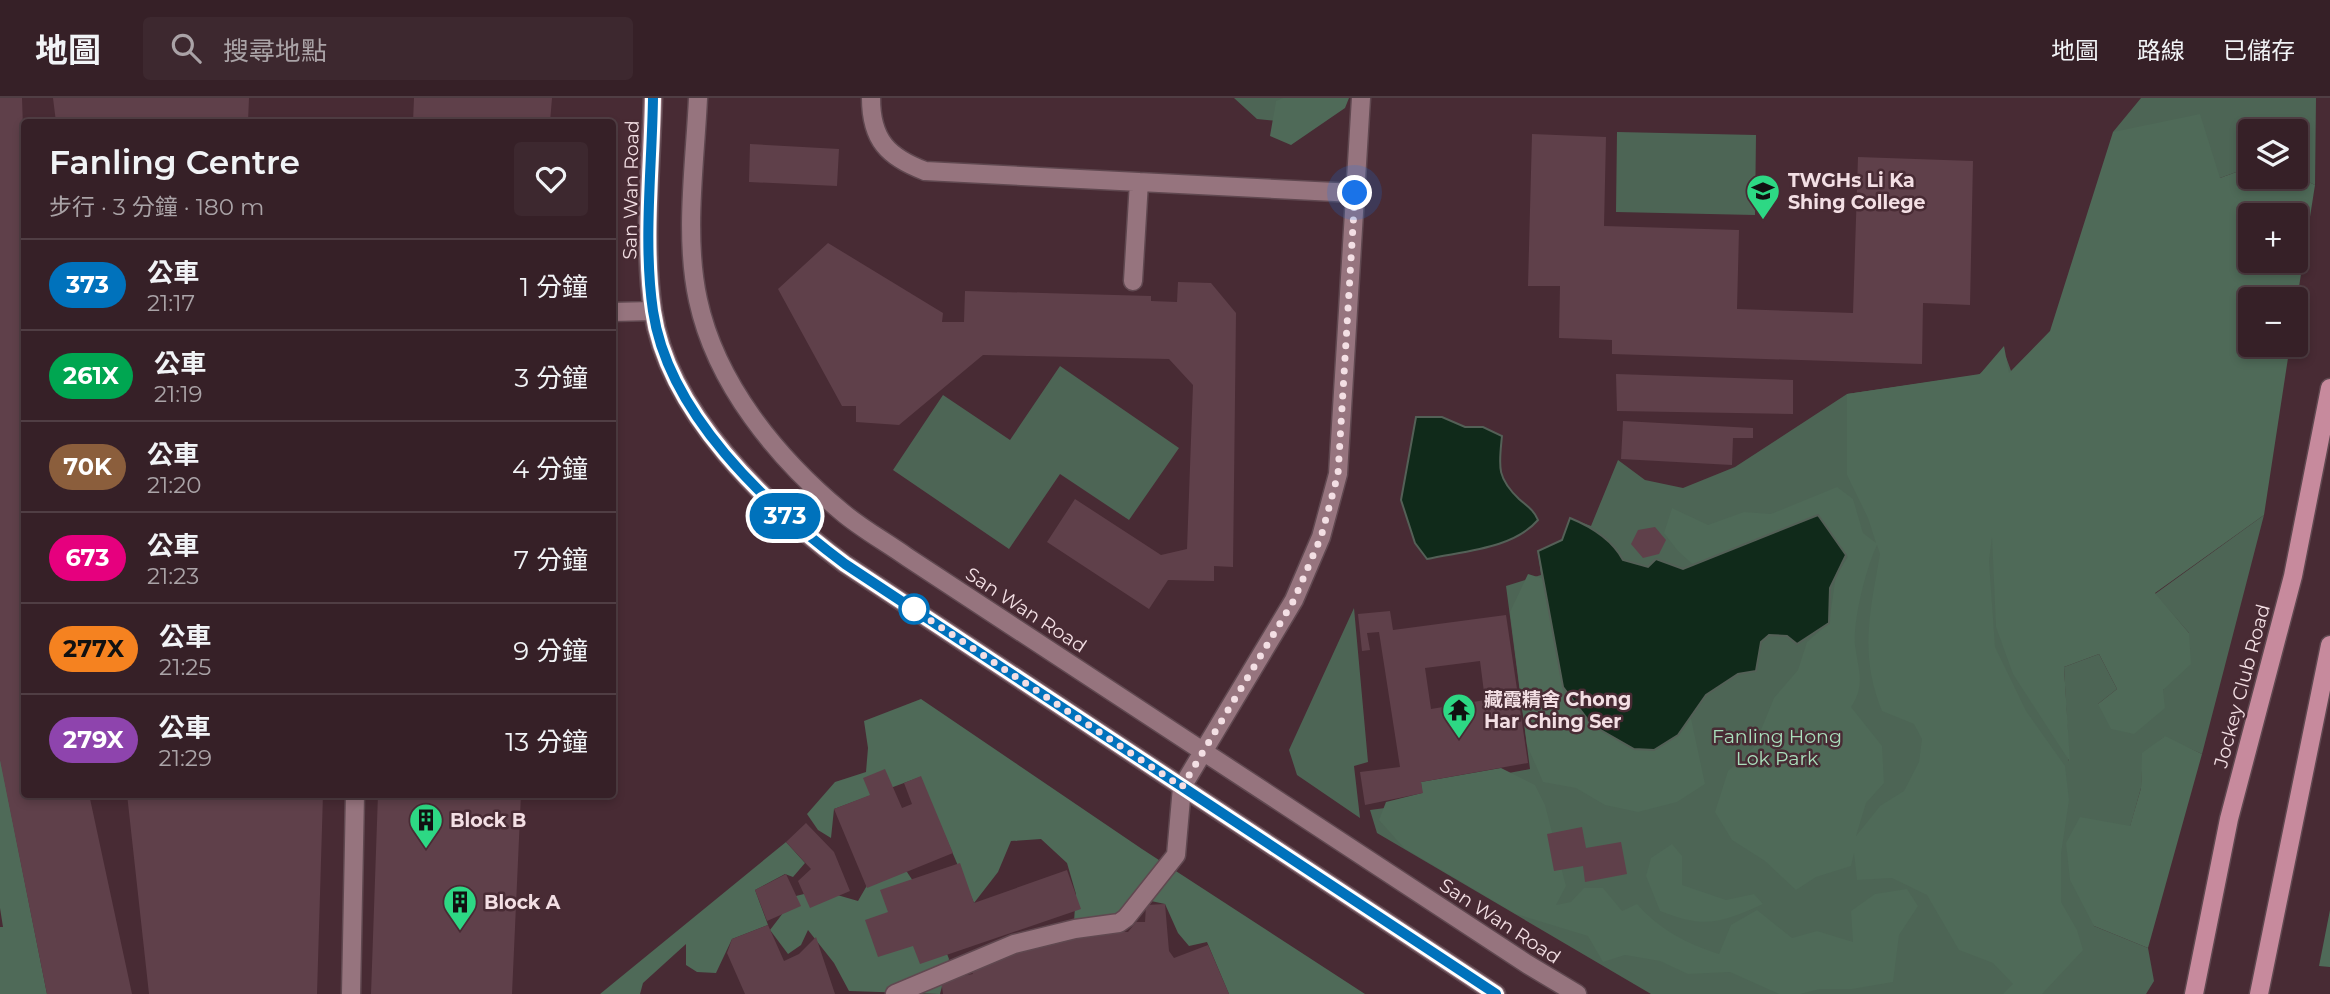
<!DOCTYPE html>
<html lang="zh-TW">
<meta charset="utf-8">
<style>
body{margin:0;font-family:Montserrat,"Noto Sans TC",sans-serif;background:#3d282f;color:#f1f3f6;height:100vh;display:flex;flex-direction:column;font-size:26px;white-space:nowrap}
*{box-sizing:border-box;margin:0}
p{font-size:23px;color:#aaa3a7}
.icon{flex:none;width:38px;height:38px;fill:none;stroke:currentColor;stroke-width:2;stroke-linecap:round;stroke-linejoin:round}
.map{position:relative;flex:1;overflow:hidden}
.drawer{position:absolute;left:21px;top:21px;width:595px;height:679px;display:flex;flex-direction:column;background:#362027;border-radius:7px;box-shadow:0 4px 10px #0003,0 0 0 2px #503e44}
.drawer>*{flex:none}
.badge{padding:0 14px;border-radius:23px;font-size:24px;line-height:46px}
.buttons{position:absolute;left:2238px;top:21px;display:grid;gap:14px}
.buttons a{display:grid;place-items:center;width:70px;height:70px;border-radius:7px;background:#362027;box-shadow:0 4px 10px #0003,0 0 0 2px #503e44;font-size:35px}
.you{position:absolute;width:35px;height:35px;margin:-18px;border:5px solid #fff;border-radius:50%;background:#1a73e8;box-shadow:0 0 0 10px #1a73e833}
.map>.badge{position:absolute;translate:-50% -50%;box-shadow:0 0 0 4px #fff}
.round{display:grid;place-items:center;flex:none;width:74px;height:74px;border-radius:7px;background:#3d282f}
.summary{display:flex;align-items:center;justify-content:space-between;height:119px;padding:0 28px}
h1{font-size:33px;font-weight:600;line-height:52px}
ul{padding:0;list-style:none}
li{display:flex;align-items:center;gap:21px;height:91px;padding:0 28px;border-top:2px solid #503e44}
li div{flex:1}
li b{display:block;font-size:26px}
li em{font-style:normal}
li .badge{min-width:77px;font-weight:700;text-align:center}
header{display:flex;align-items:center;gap:42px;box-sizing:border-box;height:98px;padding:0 35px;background:#362027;border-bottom:2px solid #503e44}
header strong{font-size:33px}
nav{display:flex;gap:38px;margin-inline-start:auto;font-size:24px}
.search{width:490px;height:63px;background:#3d282f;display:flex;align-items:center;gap:18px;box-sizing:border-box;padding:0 24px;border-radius:7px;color:#aaa3a7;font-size:26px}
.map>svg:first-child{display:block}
</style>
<header>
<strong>地圖</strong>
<div class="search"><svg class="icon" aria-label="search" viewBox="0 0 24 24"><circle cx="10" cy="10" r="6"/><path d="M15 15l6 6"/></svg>搜尋地點</div>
<nav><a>地圖</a><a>路線</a><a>已儲存</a></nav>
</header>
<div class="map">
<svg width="2330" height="896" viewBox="0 0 2330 896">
<rect width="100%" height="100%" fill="#482b34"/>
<!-- green -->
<path fill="#4d6555" d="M1234 0H1306L1278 23 1257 21Z
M2141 0H2316L2315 87 2296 78V33H2250V69L2220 80 2113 34Z
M1617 34 1756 37 1755 117 1616 114Z
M2006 259 2019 295 1989 399 1995 462 2069 663 2064 569 2099 556 2117 591 2098 606 2163 592 2189 535 2155 496 2264 417 2202 656 2164 639 2143 656 2141 690 2130 729 2080 720 2094 828 2148 850 2154 883 2146 896H1651L1377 735 1370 712 1430 704 1429 690 1530 671 1506 488 1541 477 1538 453 1562 442 1570 420 1591 428 1618 362 1645 382 1683 390 1735 369 1847 296 1978 277Z
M1060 268 1179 350 1129 422 1060 376 1009 451 893 372 943 297 1010 342Z
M1354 510 1368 664 1354 668 1360 720 1297 677 1289 652Z"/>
<!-- forest -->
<path fill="#4f6a58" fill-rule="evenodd" d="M1283 0H1349L1345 10 1291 47 1270 38 1276 3Z
M2200 16 2220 80 2250 69V79L2296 78 2315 87 2296 208V201H2250V247H2290L2264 417 2155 495 2189 535 2191 566 2163 592 2165 610 2134 636 2111 631 2098 606 2117 591 2099 556 2064 569 2070 664 2013 576 1996 529 1992 439 1989 463 1995 549 2026 613 2065 668 2069 702 2061 756V804L2077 832 2083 852 2042 896H2003L2013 886 1993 865 1959 852 1927 797 1892 780 1857 782 1854 755 1851 768 1816 779 1796 792 1765 763 1732 742 1715 714 1728 673 1754 649 1774 600 1798 572 1807 544 1829 525 1836 477 1848 459 1818 417 1699 472 1678 453 1664 435 1672 410 1708 427 1744 414 1771 416 1837 389 1853 401 1863 435 1876 445 1868 420 1847 377V296L1980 276 2004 248 2009 275 2050 233 2113 34ZM2250 117H2296V163H2250ZM1877 447 1880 456C1870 514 1859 557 1882 613L1914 626 1922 641 1919 664 1904 693 1880 708 1856 738 1866 705 1884 685 1882 648 1851 609C1866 587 1858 571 1855 547 1853 522 1866 470 1877 447Z
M1528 476 1557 485 1563 597 1592 627 1689 611 1705 686 1677 704 1638 714 1605 707 1576 690 1543 684 1527 647 1510 514Z
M921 601 1142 751 1365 896H1229L1207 844 1189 848 1178 835 1165 806 1151 803 1082 841 1074 823 1076 796 1067 765 1041 741 1011 743 998 774 974 805 920 679 834 711 831 740 818 732 807 716 835 684 866 674 868 650 864 623Z
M2165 638 2202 656 2148 850 2094 828 2070 782 2066 745 2080 719 2130 728 2141 690 2142 655Z
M0 659 47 896H0V829H3L0 810Z
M1501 670 1535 687 1545 707 1566 788 1556 807 1571 804 1584 790H1603L1622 813 1637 806C1659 831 1687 846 1719 856L1731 827 1757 812 1792 840 1817 833 1853 844 1851 813 1875 796 1907 791 1918 808 1899 837 1893 884 1852 891H1820L1800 896H1779L1730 874 1688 876 1660 863 1625 857 1603 864 1588 838 1516 816 1404 750 1379 722 1386 704 1422 695 1421 684Z
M786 744 805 765 793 779 785 776 755 792 768 827 732 841 716 875 697 874 686 867V846L643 885 640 896H600Z
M1672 746 1682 758V787L1726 802 1754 796 1763 806C1721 825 1705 831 1660 813L1646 778 1651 760Z
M886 771 907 774 927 804 949 861 940 896 849 893 834 865 808 832 801 847 788 856 770 832 796 798 820 792 858 803 873 777Z
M2330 812V869L2319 868Z"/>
<!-- water -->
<path fill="#102a1a" stroke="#546057" stroke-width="2" d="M1416 319H1442L1465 329H1483L1502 338C1499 368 1496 379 1519 401 1527 408 1534 412 1538 422 1513 451 1463 453 1427 461L1415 445 1401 402Z
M1818 417 1846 457 1830 490 1829 525 1797 546 1787 538 1769 537 1761 544 1756 573 1738 576 1706 597 1678 637 1654 652 1634 651 1592 627 1563 589 1538 453 1562 442 1570 420C1592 429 1612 441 1623 462L1648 469 1656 461 1683 471Z"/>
<!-- building -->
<path fill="#5f404a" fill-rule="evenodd" d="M0 0H22L24 60V696H89L132 896H47L0 662Z
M53 0H249L248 24H56Z
M414 0H552L550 24H413Z
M1532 36 1606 39 1604 128 1739 132 1737 211 1853 215 1858 59 1973 63 1970 207 1923 205 1922 266 1612 256V242L1559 240 1560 188H1528Z
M750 46 839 51 837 88 749 84Z
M828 145 943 215 942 224H964L965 193 1151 198V203L1177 204 1178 184 1211 185 1236 215 1233 469 1214 468V483L1168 482 1149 511 1047 444 1075 401 1161 457 1187 451 1193 287 1169 261 983 257 899 327 856 324V308H842L778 191Z
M1616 276 1793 282V316L1617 313Z
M1623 323 1753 330V340H1733L1732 367 1621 361Z
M1655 429 1666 442 1659 456 1643 460 1631 446 1638 432Z
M1390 513 1393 532 1506 517 1528 665 1421 684 1423 695 1365 707 1360 674 1400 669 1379 534 1367 535 1370 552 1362 553 1358 516ZM1480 563 1485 602 1431 611 1425 570Z
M885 671 902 710 912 706 904 685 921 678 953 755 867 790 834 711 870 697 863 680Z
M127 696H323L317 896H149Z
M378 696H521L512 896H371Z
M806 725 834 754 850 793 810 810 798 783 811 771 786 744Z
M1582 729 1586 750 1621 744 1627 776 1585 784 1583 768 1554 773 1547 736Z
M960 765 974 805 1067 772 1081 811 920 866 913 848 878 859 865 822 888 814 880 792Z
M786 776 801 808 767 823 755 792Z
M1165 806 1169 853 1174 860 1208 847 1229 896H943L941 882 973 876 972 874 1027 849 1099 833 1128 834 1136 824H1145L1146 807Z
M768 827 784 863 799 856 816 839 835 896H745L727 855 732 841Z"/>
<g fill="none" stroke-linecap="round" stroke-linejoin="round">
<!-- minor casing -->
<g stroke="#604850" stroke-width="21">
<path id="minor" d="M653 0C651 68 643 146 653 213 668 314 767 408 845 466L1496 896
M698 0C695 65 684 138 698 202 716 286 777 360 842 414 862 431 886 444 907 459L1527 866 1577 896
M871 0C871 42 888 59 925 73L1355 95
M1133 183 1139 84
M612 214 653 213
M351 896 355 696
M895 896 1014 846 1075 831 1119 825 1126 820 1176 757 1182 689 1294 502 1321 439 1338 376 1361 0"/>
</g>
<!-- major casing -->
<g stroke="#604850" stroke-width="21">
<path id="major" d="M2194 896 2229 721 2293 478 2330 290
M2259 896 2330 547"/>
</g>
<!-- minor -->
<use href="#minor" stroke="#96747e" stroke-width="18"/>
<!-- major -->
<use href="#major" stroke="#c78a9d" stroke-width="18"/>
</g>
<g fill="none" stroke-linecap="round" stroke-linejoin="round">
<!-- line casing -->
<g stroke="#fff" stroke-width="16">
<path id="line" d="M653 0C652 68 643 145 653 213 668 315 766 407 845 466L1496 896"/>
</g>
<!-- line -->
<use href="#line" stroke="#0072bc" stroke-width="10"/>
<!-- walk -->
<path stroke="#f3dfe4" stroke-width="7" stroke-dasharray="0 12.6" d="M914 511 912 510 1182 689 1294 502 1321 439 1338 376 1355 95"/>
</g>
<!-- icons -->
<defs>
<g id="school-pin" transform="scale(1.75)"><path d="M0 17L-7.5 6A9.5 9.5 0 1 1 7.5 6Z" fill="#2dd884" stroke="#482b34"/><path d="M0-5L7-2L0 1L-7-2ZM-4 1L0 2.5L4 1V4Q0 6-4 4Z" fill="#111"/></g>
<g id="temple-pin" transform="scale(1.75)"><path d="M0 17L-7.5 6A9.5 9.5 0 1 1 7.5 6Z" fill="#2dd884" stroke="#482b34"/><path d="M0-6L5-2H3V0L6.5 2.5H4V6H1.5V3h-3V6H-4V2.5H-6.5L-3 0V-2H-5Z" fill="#111"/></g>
<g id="building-pin" transform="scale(1.75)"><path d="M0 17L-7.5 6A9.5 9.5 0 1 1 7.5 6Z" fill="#2dd884" stroke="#482b34"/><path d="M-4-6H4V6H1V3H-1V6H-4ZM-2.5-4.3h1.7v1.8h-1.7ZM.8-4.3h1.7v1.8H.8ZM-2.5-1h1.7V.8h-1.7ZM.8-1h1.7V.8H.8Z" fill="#111"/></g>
</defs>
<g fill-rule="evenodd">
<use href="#school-pin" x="1763" y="93"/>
<use href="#temple-pin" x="1459" y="612"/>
<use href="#building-pin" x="426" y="722"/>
<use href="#building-pin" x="460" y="804"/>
</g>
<!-- markers -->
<circle fill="#fff" stroke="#0072bc" stroke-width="3.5" cx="914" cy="511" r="14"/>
<g text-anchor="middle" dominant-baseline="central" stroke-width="5" stroke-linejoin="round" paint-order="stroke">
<!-- poi labels -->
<g font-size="19" font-weight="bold" fill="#f3dfe4" stroke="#482b34" text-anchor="start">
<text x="1788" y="82">TWGHs Li Ka<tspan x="1788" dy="22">Shing College</tspan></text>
<text x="1484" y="601">藏霞精舍 Chong<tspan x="1484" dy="22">Har Ching Ser</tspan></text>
<text x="450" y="722">Block B</text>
<text x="484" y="804">Block A</text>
</g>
<!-- street labels -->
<g font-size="19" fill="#f3dfe4" stroke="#482b34">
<text transform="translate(631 92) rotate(-89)">San Wan Road</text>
<text transform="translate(1026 512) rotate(33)">San Wan Road</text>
<text transform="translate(2242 588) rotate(-75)">Jockey Club Road</text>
<text transform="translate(1500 823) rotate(33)">San Wan Road</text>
</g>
<!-- park labels -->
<g font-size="19" fill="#aadfbc" stroke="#482b34">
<text x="1777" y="638">Fanling Hong<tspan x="1777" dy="22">Lok Park</tspan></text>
</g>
</g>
</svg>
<div class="buttons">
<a><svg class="icon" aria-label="layers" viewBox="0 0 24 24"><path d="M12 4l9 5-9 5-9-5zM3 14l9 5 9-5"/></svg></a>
<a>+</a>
<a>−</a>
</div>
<div class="you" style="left:1355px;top:95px"></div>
<b class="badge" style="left:785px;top:418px;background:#0072bc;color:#fff">373</b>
<section class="drawer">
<div class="summary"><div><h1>Fanling Centre</h1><p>步行 · 3 分鐘 · 180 m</p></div><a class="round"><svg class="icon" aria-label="heart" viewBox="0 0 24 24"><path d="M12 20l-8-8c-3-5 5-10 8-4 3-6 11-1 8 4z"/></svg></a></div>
<ul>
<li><span class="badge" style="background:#0072bc;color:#fff">373</span><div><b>公車</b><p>21:17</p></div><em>1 分鐘</em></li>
<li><span class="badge" style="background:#00a651;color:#fff">261X</span><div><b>公車</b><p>21:19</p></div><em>3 分鐘</em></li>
<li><span class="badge" style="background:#8b5e3c;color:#fff">70K</span><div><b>公車</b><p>21:20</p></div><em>4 分鐘</em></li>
<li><span class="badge" style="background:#e6007e;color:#fff">673</span><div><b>公車</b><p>21:23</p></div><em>7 分鐘</em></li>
<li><span class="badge" style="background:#f58220;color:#111">277X</span><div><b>公車</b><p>21:25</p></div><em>9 分鐘</em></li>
<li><span class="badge" style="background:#8e44ad;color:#fff">279X</span><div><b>公車</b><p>21:29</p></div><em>13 分鐘</em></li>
</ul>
</section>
</div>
